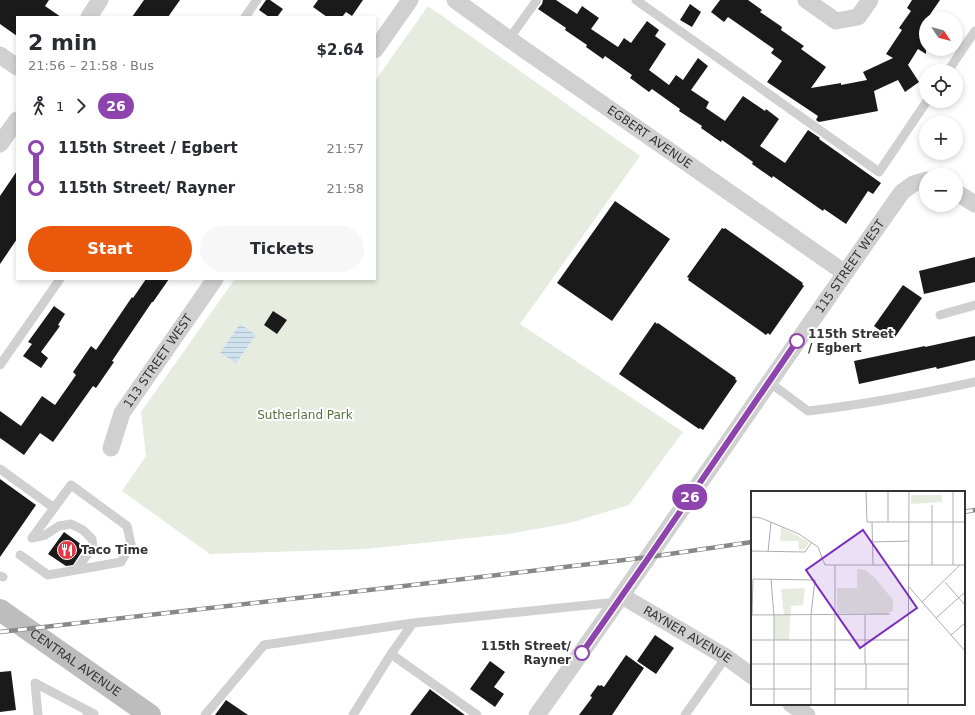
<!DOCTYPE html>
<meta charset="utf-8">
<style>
body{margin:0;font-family:"DejaVu Sans",sans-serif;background:#f7f7f7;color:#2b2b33;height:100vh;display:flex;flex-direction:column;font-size:15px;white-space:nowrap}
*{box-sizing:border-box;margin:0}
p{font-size:13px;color:#7c7c81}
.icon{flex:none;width:22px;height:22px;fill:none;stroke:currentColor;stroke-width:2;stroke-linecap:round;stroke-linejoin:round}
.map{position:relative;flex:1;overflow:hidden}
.drawer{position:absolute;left:16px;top:16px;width:360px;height:264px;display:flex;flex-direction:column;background:#fff;border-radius:0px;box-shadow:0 2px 6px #0003}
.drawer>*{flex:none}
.badge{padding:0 8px;border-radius:13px;font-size:14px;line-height:26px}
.needle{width:26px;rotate:125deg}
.buttons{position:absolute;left:919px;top:12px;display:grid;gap:8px}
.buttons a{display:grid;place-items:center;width:44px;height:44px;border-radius:50%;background:#fff;box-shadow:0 2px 6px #0003;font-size:20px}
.map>.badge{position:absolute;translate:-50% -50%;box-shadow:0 0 0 2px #fff}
.legs{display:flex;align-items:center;gap:6px;height:44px;padding:0 12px;font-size:13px}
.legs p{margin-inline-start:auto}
.headline{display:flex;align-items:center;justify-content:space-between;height:68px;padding:0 12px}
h1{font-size:22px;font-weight:600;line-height:30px}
.primary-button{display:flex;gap:8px;margin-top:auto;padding:8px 12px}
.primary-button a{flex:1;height:46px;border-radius:24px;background:#ea580c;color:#fff;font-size:16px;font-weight:600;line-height:46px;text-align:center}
.primary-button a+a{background:#f7f7f7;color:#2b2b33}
ul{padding:0 12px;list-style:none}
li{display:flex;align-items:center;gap:14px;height:40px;font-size:15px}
li i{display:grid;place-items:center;width:6px;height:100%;margin:0 5px;background:currentColor}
li i::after{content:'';width:10px;height:10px;margin:-5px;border:3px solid;border-radius:50%;background:#fff}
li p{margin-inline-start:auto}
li:first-child i{background:linear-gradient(#0000 50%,currentColor 0)}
li:last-child i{background:linear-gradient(currentColor 50%,#0000 0)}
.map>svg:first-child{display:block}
</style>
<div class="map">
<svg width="975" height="715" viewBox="0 0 975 715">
<defs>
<pattern id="water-rules" width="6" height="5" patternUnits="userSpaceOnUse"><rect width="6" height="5" fill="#cfe2ee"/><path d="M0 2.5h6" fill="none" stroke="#b2c2cd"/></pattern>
</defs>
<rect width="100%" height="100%" fill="#fff"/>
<!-- park -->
<path fill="#e6ecdf" d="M428 6 640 156 520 324 683 432 629 505 570 523 508 534 366 549 210 554 122 491 146 456 141 412 235 279H375V81Z"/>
<!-- water -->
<path fill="url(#water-rules)" d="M240 324 256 335 236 363 220 353Z"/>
<!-- building -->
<path fill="#1a1a1a" d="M0 0H49L45 6 61 17H17V36L0 24Z
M144 0H180L168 17H132Z
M266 0H270L283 9 277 17H269L259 10Z
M318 0H363L352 16 346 12 342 17H327L313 7Z
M543 0H556L577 14 582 6 599 18 591 29 618 47 624 38 631 43 647 21 659 30 655 36 666 44 649 70 669 85 676 75 683 80 698 58 708 66 691 90 709 102 706 108 725 121 743 96 765 111 766 109 779 119 760 146 785 163 808 130 820 138 819 139 881 183 873 194 868 191 846 224 824 209 823 211 773 176 772 178 752 164 753 162 722 140 721 142 701 128 702 126 679 111 680 109 652 89 649 92 630 78 632 75 605 56 603 59 586 47 587 45 565 30 566 28 538 9 542 4Z
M720 0H748L762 10 760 12 782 27 781 30 804 46 801 49 826 67 811 88 841 83V85L867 80 863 72 893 58 886 54 902 30 899 28 911 11 907 8 912 0H940L927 19H926V54L918 49 908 65 919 82 905 92 898 80 874 91 878 111 819 122 816 120 818 116 767 82 782 61 771 53 774 49 728 17 724 22 711 12Z
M690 4 701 12 692 27 680 20Z
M17 171V239L0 264V196Z
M615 201 670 239 612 321 557 283Z
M722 228 724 229 725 228 762 254 803 283 802 284 804 286 770 335 768 333 766 335 688 280 689 278 687 277Z
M975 257V282L924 294 919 271Z
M146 279H169L153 302H152L112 361 114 362 96 388 93 386 53 442 40 433 24 455 0 438V411L21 426 42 396 55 405 76 375 73 372 91 346 96 350 132 297 133 298Z
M903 285 922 298 893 340 874 326Z
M54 306 65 314 58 325 60 326 41 352 48 358 41 368 23 356 32 344 28 342Z
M273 311 287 320 277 334 264 325Z
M655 322 657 324 658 323 736 378 735 379 737 381 703 430 700 428 699 429 619 374Z
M975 336V360L937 369 936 367 859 384 854 361 925 346V347Z
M0 479 36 505 0 557Z
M64 532 85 547 73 565 66 566 48 554Z
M655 635 674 648 656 674 637 661Z
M626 655 644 668 612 715H579L591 699 592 697 590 696 598 685 600 686 601 685 604 687Z
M490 661 505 672 494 687 504 694 495 707 470 689Z
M11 671 16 710 0 712V672Z
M430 689 431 690 465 715H410Z
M226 700 248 715H215Z"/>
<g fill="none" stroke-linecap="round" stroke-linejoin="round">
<!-- lane -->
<path stroke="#d0d0d0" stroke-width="9" d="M636 0 879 172 927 101
M245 17 257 0
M509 39 537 0
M948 71 975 31
M940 315 975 305
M0 365 60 279
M769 382 808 411C864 405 920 394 975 382
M0 469 54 508 32 538
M32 538 45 535 59 526 71 524 83 530 92 539 93 547 76 570
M20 555 48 575 121 562 131 544 127 526 71 485 54 508
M0 576 3 577
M391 654 477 715
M38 715 35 683 94 714 87 715
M205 715 264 645 413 623 618 602
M353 715 391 654 413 623
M685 715 726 657"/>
<!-- street -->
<g stroke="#d0d0d0" stroke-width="17">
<path id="s1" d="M455 0 509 39 845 273"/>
<path d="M806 0 836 21 858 17 870 0"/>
<path d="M89 17 100 0"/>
<path d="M375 50 410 0"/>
<path d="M0 55 17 67"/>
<path d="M0 144 17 120"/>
<path d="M956 192 975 204"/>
<path id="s2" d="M111 448 122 413 215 279"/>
<path id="s3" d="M622 596 726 657 752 676"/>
<path d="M791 704 807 715"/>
<path id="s4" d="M537 715C661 542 779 366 902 192L913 184 926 180"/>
</g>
<!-- secondary -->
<path stroke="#bdbdbd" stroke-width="22" id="s5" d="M0 610 150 715"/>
<!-- rail casing -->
<g stroke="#888" stroke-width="4.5">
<path id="rail" d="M964 512 975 510
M0 632 404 586 649 557 752 542"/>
</g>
<!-- rail -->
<use href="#rail" stroke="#fff" stroke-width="3" stroke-dasharray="9" stroke-linecap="butt"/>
</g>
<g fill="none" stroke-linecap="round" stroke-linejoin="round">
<!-- line-1 casing -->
<g stroke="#fff" stroke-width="9">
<path id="line-1" d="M582 653 649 557 797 341"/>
</g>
<!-- line-1 -->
<use href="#line-1" stroke="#8e44ad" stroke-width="6"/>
</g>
<!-- icons -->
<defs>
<g id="restaurant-disc" transform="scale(1)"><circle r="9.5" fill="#e63946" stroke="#fff"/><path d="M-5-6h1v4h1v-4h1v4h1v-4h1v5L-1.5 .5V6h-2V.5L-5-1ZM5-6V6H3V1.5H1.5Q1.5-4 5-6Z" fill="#fff"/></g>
</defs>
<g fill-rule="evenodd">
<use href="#restaurant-disc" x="67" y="550"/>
</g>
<!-- markers -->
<g fill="#fff" stroke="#8e44ad" stroke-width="2">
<circle cx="797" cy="341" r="7"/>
<circle cx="582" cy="653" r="7"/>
</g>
<g text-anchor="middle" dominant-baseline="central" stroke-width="4" stroke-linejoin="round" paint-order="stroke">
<!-- street labels -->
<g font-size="12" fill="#333" stroke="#fff">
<text stroke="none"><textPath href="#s1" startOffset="238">EGBERT AVENUE</textPath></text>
<text stroke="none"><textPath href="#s4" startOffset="547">115 STREET WEST</textPath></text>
<text stroke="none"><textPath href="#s2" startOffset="100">113 STREET WEST</textPath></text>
<text stroke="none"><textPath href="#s3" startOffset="76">RAYNER AVENUE</textPath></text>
<text stroke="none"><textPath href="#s5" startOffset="92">CENTRAL AVENUE</textPath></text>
</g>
<!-- stop labels -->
<g font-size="12" font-weight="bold" fill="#333" stroke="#fff" text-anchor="start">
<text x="808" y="334">115th Street<tspan x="808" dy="14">/ Egbert</tspan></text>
<text x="571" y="646" text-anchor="end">115th Street/<tspan x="571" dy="14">Rayner</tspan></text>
</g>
<!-- park labels -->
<g font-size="12" fill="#56703f" stroke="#fff">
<text x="305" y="415">Sutherland Park</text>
</g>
<!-- poi labels -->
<g font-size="12" font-weight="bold" fill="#333" stroke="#fff" text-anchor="start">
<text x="81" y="550">Taco Time</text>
</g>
</g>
<!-- overview -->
<g transform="translate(751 491)">
<rect width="214" height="214" fill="#fff"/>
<path d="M160 4H191V11L160 13ZM30 36 58 51 54 58 48 59 47 50H29ZM106 78 114 79 124 87 142 109V120L134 123 86 122V97H106ZM54 97 52 114 40 115 38 149H23V124H33L30 98Z" fill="#e6ecdf"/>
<path fill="none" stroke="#adadad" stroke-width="1" d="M115 0 116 31H214M202 0V74M181 14V74M0 29 2 26 10 27 48 43 67 56 74 74H214M121 31 122 74M137 31V0M121 51 158 50M0 60 54 61 61 51M17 61 20 31M20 88 23 126V214M194 91 214 114M158 96 214 160M171 111 209 74M0 124 139 123M1 124 2 88 64 89 60 124V214M185 127 214 101M200 144 214 132M0 149H158M0 173H158M114 173V124M0 198H60M84 198H157M115 198V173M84 214V74M157 214 158 0"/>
<path fill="#7b2cbf" fill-opacity="0.15" stroke="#7b2cbf" stroke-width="2" d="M112 39 166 117 109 157 55 79Z"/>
<rect width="214" height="214" fill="none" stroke="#333" stroke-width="2"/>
</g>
</svg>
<div class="buttons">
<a><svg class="needle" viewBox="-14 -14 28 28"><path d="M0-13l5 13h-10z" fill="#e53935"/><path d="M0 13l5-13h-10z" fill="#7c7c81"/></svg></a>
<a><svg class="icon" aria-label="locate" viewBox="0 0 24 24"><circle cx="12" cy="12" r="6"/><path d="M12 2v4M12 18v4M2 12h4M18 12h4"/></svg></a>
<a>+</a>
<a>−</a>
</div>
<b class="badge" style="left:690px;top:497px;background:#8e44ad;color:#fff">26</b>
<section class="drawer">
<div class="headline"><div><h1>2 min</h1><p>21:56 – 21:58 · Bus</p></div><b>$2.64</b></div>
<div class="legs"><svg class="icon" aria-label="walk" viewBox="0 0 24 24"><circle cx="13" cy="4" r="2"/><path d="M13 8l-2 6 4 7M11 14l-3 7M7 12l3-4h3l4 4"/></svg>1<svg class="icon" aria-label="forward" viewBox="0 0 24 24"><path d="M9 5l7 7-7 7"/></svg><b class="badge" style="background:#8e44ad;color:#fff">26</b></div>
<ul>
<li><i style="color:#8e44ad"></i><b>115th Street / Egbert</b><p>21:57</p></li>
<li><i style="color:#8e44ad"></i><b>115th Street/ Rayner</b><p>21:58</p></li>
</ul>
<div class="primary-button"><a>Start</a><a>Tickets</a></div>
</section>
</div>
